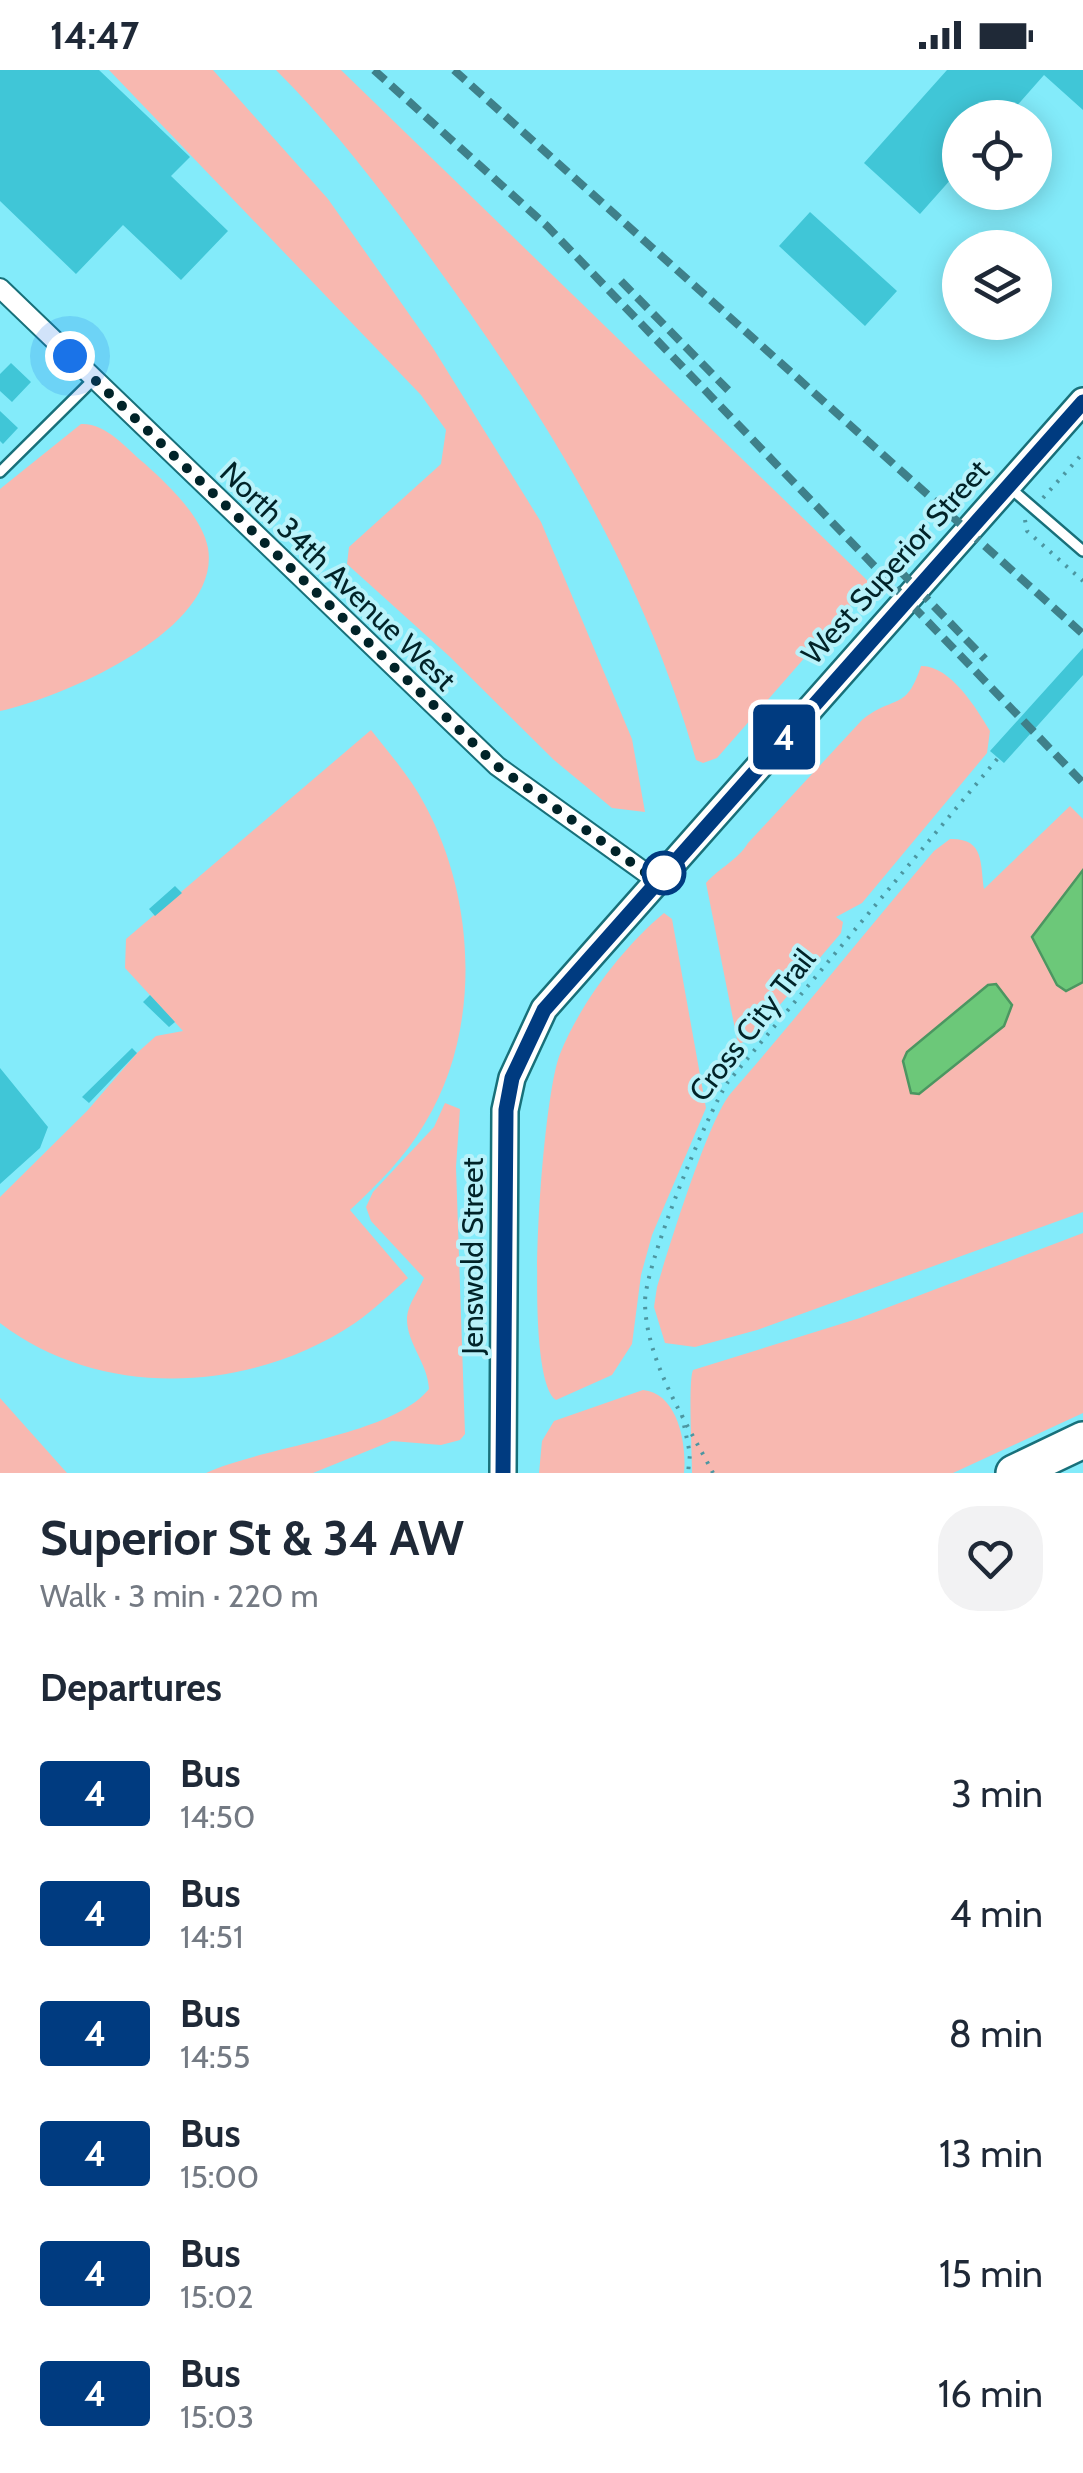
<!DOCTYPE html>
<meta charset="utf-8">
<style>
body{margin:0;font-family:Cabin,sans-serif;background:#f2f2f3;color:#1f2937;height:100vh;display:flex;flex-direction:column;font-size:38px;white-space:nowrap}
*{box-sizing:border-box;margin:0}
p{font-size:32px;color:#747a83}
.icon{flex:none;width:55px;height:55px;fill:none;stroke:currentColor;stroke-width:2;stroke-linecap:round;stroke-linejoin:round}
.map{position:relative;height:1403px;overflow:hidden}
.drawer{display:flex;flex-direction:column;background:#fff;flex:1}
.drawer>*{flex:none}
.badge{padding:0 20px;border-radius:8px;font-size:35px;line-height:65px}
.controls{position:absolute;left:942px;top:30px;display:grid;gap:20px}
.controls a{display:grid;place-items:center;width:110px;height:110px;border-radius:50%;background:#fff;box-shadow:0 5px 25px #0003;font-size:50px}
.you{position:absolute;width:50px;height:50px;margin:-25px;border:8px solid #fff;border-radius:50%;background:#1a73e8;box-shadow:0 0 0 15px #1a73e833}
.map>.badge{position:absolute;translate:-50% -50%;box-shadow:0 0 0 5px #fff}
h2{padding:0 40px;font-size:38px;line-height:90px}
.round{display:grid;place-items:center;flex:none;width:105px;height:105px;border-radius:40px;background:#f2f2f3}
.summary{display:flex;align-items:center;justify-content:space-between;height:170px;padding:0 40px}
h1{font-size:48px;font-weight:700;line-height:75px}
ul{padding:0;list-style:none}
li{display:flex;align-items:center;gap:30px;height:120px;padding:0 40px}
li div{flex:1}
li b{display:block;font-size:38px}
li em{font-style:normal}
li .badge{min-width:110px;font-weight:700;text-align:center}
.status{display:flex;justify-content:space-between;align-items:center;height:70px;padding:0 50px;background:#fff;direction:ltr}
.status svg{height:28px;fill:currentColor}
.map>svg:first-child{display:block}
</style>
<div class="status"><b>14:47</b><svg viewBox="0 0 49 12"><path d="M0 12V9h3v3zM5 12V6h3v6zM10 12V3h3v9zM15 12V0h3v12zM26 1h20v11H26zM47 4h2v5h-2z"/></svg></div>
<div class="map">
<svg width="1083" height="1403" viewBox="0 0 1083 1403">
<rect width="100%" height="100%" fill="#83ebfa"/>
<!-- green -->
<path fill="#f8b8b0" d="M109 0H213L328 129 433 278 541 452 632 669 645 742 612 738 554 690 449 586 347 494 349 477 441 394 446 360 421 325Z
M276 0H341L870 513 717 688 703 693 696 690C635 477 528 320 399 145 360 93 322 46 276 0Z
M81 354C106 353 126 378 144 393 167 414 202 446 208 478 222 559 64 627 0 641V419Z
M921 596C950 595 977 639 990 661L987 683 862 833 836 847 843 852 841 863 750 970 738 974 706 813C720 797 737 791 748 773L862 650C895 624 906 642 921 596Z
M371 660C390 684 411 708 425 735 476 829 482 960 425 1053 405 1087 379 1113 350 1140L408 1208C391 1223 374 1240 355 1253 251 1323 102 1331 0 1253V1127L87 1041 137 983 156 966 183 961 125 898 126 869Z
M1070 736 1083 749V1142L757 1260 695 1277 665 1273 654 1237 657 1217C669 1177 708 1050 731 1023 799 945 866 861 934 781L950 769C985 768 980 794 984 819Z
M664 843 672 849 706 1038 652 1165 641 1205 632 1274 612 1305 556 1330C521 1307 542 1028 560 984 580 934 622 878 664 843Z
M445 1033 460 1039 456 1097 465 1364 460 1370 441 1375 392 1371 313 1403H206C264 1376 391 1366 429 1319 428 1293 406 1273 407 1247 408 1234 419 1220 424 1208L371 1151 366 1137 373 1122 434 1057Z
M1083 1163V1343L953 1403H692C692 1383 688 1311 693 1300L860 1248Z
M643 1320C678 1323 687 1375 684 1403H539L542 1371 554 1351Z
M0 1328 67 1403H0Z"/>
<!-- water -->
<path fill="#6cc879" stroke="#4c9661" stroke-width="2.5" d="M1083 800V912L1066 921 1057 915 1032 867Z
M996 914 1012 935 1004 956 919 1024 911 1023 903 991 907 982 988 915Z"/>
<!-- building -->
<path fill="#40c6d7" d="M0 0H99L190 87 171 106 228 161 181 210 123 155 76 204 0 131Z
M947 0H1083V40L1044 5 1006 48H960V99L920 144 864 93Z
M810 142 897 221 865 256 779 176Z
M11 293 31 312 12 332 0 321V304Z
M0 341 18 358 3 374 0 371Z
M1083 578V605L1004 693 990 681Z
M175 816 182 823 155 846 149 839Z
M150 925 175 952 169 957 143 932Z
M132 978 137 983 89 1033 82 1027Z
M0 998 48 1057 40 1078 0 1114Z"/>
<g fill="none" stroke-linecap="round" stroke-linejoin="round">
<!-- lane casing -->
<g stroke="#18707a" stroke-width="14">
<path id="lane" d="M0 402 94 309
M1009 417 1083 481"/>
</g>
<!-- street casing -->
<g stroke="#18707a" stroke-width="22">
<path id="street" d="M0 218 497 696 657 811"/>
</g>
<!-- secondary casing -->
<g stroke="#18707a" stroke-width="30">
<path id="secondary" d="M503 1403 505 1040 512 1008 544 939 1083 331"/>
</g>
<!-- highway casing -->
<g stroke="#18707a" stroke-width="40">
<path id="highway" d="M1014 1403 1083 1370"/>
</g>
<!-- path -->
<path stroke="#4c96a1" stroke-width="4" stroke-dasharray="2.5 8" stroke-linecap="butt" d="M1043 428 1083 383
M1025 450 1027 461 1083 511
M682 1345 690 1384 688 1403
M713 1403C687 1353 646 1292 645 1233 644 1197 706 1045 728 1012L998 688"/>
<!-- lane -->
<use href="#lane" stroke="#fff" stroke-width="9"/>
<!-- street -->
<use href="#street" stroke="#fff" stroke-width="18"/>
<!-- secondary -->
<use href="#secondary" stroke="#fff" stroke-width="25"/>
<!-- highway -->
<use href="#highway" stroke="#fff" stroke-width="35"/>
<!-- rail -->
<path stroke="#3e808a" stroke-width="8" stroke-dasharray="15 8" stroke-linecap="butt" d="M374 0 548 157 1083 713
M454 0 1083 564
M621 211 729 321
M902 503 985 589"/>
</g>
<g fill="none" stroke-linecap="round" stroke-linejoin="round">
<!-- line casing -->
<g stroke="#fff" stroke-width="22">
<path id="line" d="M503 1403 506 1040 512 1008 544 940 1083 332"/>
</g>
<!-- line -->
<use href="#line" stroke="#003b80" stroke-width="15"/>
<!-- walk -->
<path stroke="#012328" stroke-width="10" stroke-dasharray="0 18" d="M70 286 497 696 657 811 664 803"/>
</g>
<!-- markers -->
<circle fill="#fff" stroke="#003b80" stroke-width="5" cx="664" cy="803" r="20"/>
<g text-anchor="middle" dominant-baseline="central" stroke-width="8" stroke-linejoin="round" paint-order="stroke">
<!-- street labels -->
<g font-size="30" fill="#012328" stroke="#b8f2fa">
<text transform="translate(895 492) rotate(-48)">West Superior Street</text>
<text transform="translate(338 506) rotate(44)">North 34th Avenue West</text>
<text transform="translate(752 955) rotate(-52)">Cross City Trail</text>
<text transform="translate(472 1186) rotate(-90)">Jenswold Street</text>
</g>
</g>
</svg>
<div class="controls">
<a><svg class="icon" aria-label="locate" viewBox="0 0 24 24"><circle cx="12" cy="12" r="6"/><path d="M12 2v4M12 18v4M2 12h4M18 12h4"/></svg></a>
<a><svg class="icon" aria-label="layers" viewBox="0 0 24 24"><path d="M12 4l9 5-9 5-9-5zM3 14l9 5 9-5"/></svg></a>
</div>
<div class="you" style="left:70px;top:286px"></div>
<b class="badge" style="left:784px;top:667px;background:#003b80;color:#fff">4</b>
</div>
<section class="drawer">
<div class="summary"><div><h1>Superior St &amp; 34 AW</h1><p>Walk · 3 min · 220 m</p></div><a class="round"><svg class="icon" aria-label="heart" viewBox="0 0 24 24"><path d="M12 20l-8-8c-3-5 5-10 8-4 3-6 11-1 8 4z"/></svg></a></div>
<h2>Departures</h2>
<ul>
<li><span class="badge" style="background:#003b80;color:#fff">4</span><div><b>Bus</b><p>14:50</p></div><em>3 min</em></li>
<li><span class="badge" style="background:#003b80;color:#fff">4</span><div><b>Bus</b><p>14:51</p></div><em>4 min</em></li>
<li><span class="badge" style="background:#003b80;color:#fff">4</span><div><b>Bus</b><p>14:55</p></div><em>8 min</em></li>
<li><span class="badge" style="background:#003b80;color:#fff">4</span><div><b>Bus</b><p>15:00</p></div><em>13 min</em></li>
<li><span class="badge" style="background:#003b80;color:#fff">4</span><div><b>Bus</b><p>15:02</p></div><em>15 min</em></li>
<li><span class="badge" style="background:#003b80;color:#fff">4</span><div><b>Bus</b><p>15:03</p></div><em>16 min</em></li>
</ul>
</section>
